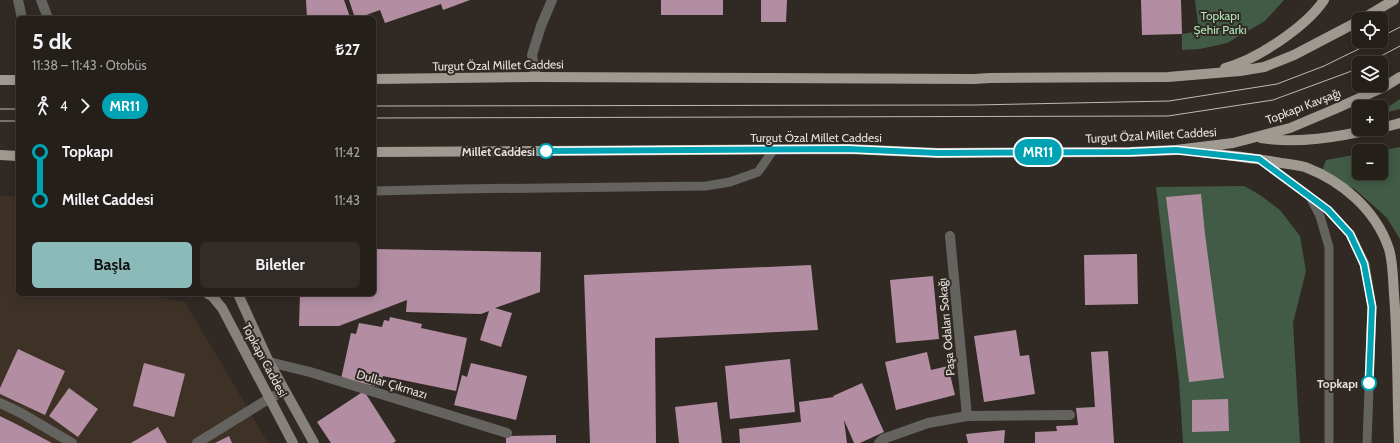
<!DOCTYPE html>
<html lang="tr">
<meta charset="utf-8">
<style>
body{margin:0;font-family:Cabin,sans-serif;background:#312c27;color:#f1f3f6;height:100vh;display:flex;flex-direction:column;font-size:15px;white-space:nowrap}
*{box-sizing:border-box;margin:0}
p{font-size:13px;color:#a3a2a2}
.icon{flex:none;width:22px;height:22px;fill:none;stroke:currentColor;stroke-width:2;stroke-linecap:round;stroke-linejoin:round}
.map{position:relative;flex:1;overflow:hidden}
.side{position:absolute;left:16px;top:16px;width:360px;height:280px;display:flex;flex-direction:column;background:#251f1a;border-radius:6px;box-shadow:0 2px 10px #0003,0 0 0 1px #423d39}
.side>*{flex:none}
.badge{padding:0 8px;border-radius:13px;font-size:14px;line-height:26px}
.fabs{position:absolute;left:1352px;top:12px;display:grid;gap:8px}
.fabs a{display:grid;place-items:center;width:36px;height:36px;border-radius:6px;background:#251f1a;box-shadow:0 2px 10px #0003,0 0 0 1px #423d39;font-size:20px}
.map>.badge{position:absolute;translate:-50% -50%;box-shadow:0 0 0 2px #fff}
.legs{display:flex;align-items:center;gap:6px;height:44px;padding:0 16px;font-size:13px}
.legs p{margin-inline-start:auto}
.summary{display:flex;align-items:center;justify-content:space-between;height:68px;padding:0 16px}
h1{font-size:22px;font-weight:700;line-height:30px}
.action{display:flex;gap:8px;margin-top:auto;padding:8px 16px}
.action a{flex:1;height:46px;border-radius:6px;background:#8bbbb9;color:#111;font-size:16px;font-weight:700;line-height:46px;text-align:center}
.action a+a{background:#312c27;color:#f1f3f6}
ul{padding:0 16px;list-style:none}
li{display:flex;align-items:center;gap:14px;height:48px;font-size:15px}
li i{display:grid;place-items:center;width:6px;height:100%;margin:0 5px;background:currentColor}
li i::after{content:'';width:10px;height:10px;margin:-5px;border:3px solid;border-radius:50%;background:#251f1a}
li p{margin-inline-start:auto}
li:first-child i{background:linear-gradient(#0000 50%,currentColor 0)}
li:last-child i{background:linear-gradient(currentColor 50%,#0000 0)}
.map>svg:first-child{display:block}
</style>
<div class="map">
<svg width="1400" height="443" viewBox="0 0 1400 443">
<rect width="100%" height="100%" fill="#312923"/>
<!-- built -->
<path fill="#3e3227" d="M0 196H18V294H138L185 302 268 443H47L0 415Z"/>
<!-- green -->
<path fill="#415b46" d="M1195 0H1284L1265 21 1227 43 1200 49 1182 50V34L1199 31Z
M1400 99V109L1381 114V112Z
M1400 147V239L1387 218 1356 190 1322 171 1326 160 1359 154V173H1381V151H1379Z
M1244 186 1260 195 1280 210 1300 236 1306 271 1293 323 1300 443H1183L1179 380 1156 187Z"/>
<!-- building -->
<path fill="#b38ea3" d="M306 0H344L350 17 307 18Z
M349 0H470L443 10 441 4 385 23 380 10 358 18H355Z
M661 0H723V15H661Z
M761 0H787L786 22H761Z
M1141 0H1181L1182 34 1142 35Z
M1201 194 1205 234 1224 378 1189 382 1166 197Z
M374 249 541 252 540 292 495 308 512 313 501 347 480 340 489 311 481 314 406 312 407 300 339 326H299L300 294H374Z
M1137 254 1138 304 1085 305 1084 255Z
M811 265 818 330 655 338 656 443H590L584 275Z
M933 276 939 339 896 343 890 280Z
M390 317 422 324 421 328 467 338 456 391 383 376 380 387 341 379 351 333 356 334 359 323 382 327 384 320 389 321Z
M1016 330 1020 356 1029 355 1035 394 984 402 974 336Z
M18 349 65 371 45 415 0 394V388Z
M1108 351 1114 443H1035V432L1057 431 1056 426 1078 425 1076 408 1095 407 1091 352Z
M927 352 931 370 948 366 955 395 896 410 885 362Z
M790 359 795 412 730 419 725 366Z
M144 363 185 374 174 417 133 406Z
M471 363 527 376 516 420 454 405 462 375 467 377Z
M862 383 884 432 860 443H854L844 420 847 443H740L739 429 801 422 799 402 834 397 833 396Z
M69 388 98 409 78 437 49 416Z
M364 391 396 441 393 443H331L317 422Z
M1228 399 1229 431 1192 432V400Z
M717 402 722 443H679L675 407Z
M0 416 20 426 52 443H0Z
M158 427 167 443H131Z
M1005 430 1004 443H968L966 434Z
M556 435V443H506V436Z
M229 436 232 443H215Z"/>
<g fill="none" stroke-linecap="round" stroke-linejoin="round">
<!-- lane -->
<path stroke="#65635f" stroke-width="9" d="M1260 159 1328 210 1350 234 1365 264 1372 307 1367 443
M374 191 458 189 706 186 730 182 758 172 774 149
M1311 199 1320 216 1329 247V443"/>
<!-- street -->
<path stroke="#65635f" stroke-width="10" d="M18 0 22 18
M41 0 48 18
M536 77 532 55 541 26 552 0
M950 236 967 416
M269 362 310 372 507 433
M0 403 21 413 72 443
M197 443 270 398 285 391
M879 443 883 439 928 423 967 416 1070 415"/>
<!-- secondary -->
<path stroke="#86827b" stroke-width="10" d="M208 294 212 296 222 308 293 443
M238 294 269 362 314 443"/>
<!-- primary -->
<path stroke="#9f9a91" stroke-width="10" d="M1362 19 1394 0
M1225 68C1256 60 1306 27 1324 0
M374 79 536 77 974 79 990 78 1168 77 1240 71 1264 67 1294 55 1359 21
M0 80H18
M1381 128 1400 123
M1261 138C1299 144 1337 137 1374 129
M374 152 848 149 938 153 1130 152 1176 150 1233 143 1290 128 1335 109 1384 87 1400 77
M1200 152C1227 155 1254 158 1281 163 1289 164 1297 165 1305 167 1342 181 1376 210 1389 249 1393 262 1393 281 1394 294 1398 344 1397 394 1399 443
M0 155 18 156"/>
<!-- tram -->
<path stroke="#bfb9b5" stroke-width="1" d="M1381 37 1400 27
M1368 63 1400 46
M374 106 975 105 1169 101 1277 84 1324 66 1375 41
M0 109H18
M374 118 1168 116 1273 100 1349 72 1359 67
M0 121H18"/>
</g>
<g fill="none" stroke-linecap="round" stroke-linejoin="round">
<!-- line-1 casing -->
<g stroke="#fff" stroke-width="9">
<path id="line-1" d="M546 151 848 149 938 153 1130 152 1176 150 1259 159 1328 210 1350 234 1364 264 1372 307 1369 383"/>
</g>
<!-- line-1 -->
<use href="#line-1" stroke="#00a3b4" stroke-width="6"/>
</g>
<!-- markers -->
<g fill="#fff" stroke="#00a3b4" stroke-width="2">
<circle cx="546" cy="151" r="7"/>
<circle cx="1369" cy="383" r="7"/>
</g>
<g text-anchor="middle" dominant-baseline="central" stroke-width="4" stroke-linejoin="round" paint-order="stroke">
<!-- park labels -->
<g font-size="12" fill="#ade5b9" stroke="#312923">
<text x="1220" y="15">Topkapı<tspan x="1220" dy="14">Şehir Parkı</tspan></text>
</g>
<!-- street labels -->
<g font-size="12" fill="#e4dfdb" stroke="#312923">
<text transform="translate(498 65) rotate(-1)">Turgut Özal Millet Caddesi</text>
<text transform="translate(1303 106) rotate(-21)">Topkapı Kavşağı</text>
<text transform="translate(1151 135) rotate(-3)">Turgut Özal Millet Caddesi</text>
<text x="816" y="137">Turgut Özal Millet Caddesi</text>
<text transform="translate(946 327) rotate(-95)">Paşa Odaları Sokağı</text>
<text transform="translate(265 360) rotate(62)">Topkapı Caddesi</text>
<text transform="translate(392 384) rotate(17)">Dullar Çıkmazı</text>
</g>
<!-- stop labels -->
<g font-size="12" font-weight="bold" fill="#e4dfdb" stroke="#312923" text-anchor="end">
<text x="535" y="151">Millet Caddesi</text>
<text x="1358" y="383">Topkapı</text>
</g>
</g>
</svg>
<div class="fabs">
<a><svg class="icon" aria-label="locate" viewBox="0 0 24 24"><circle cx="12" cy="12" r="6"/><path d="M12 2v4M12 18v4M2 12h4M18 12h4"/></svg></a>
<a><svg class="icon" aria-label="layers" viewBox="0 0 24 24"><path d="M12 4l9 5-9 5-9-5zM3 14l9 5 9-5"/></svg></a>
<a>+</a>
<a>−</a>
</div>
<b class="badge" style="left:1038px;top:152px;background:#00a3b4;color:#fff">MR11</b>
<section class="side">
<div class="summary"><div><h1>5 dk</h1><p>11:38 – 11:43 · Otobüs</p></div><b>₺27</b></div>
<div class="legs"><svg class="icon" aria-label="walk" viewBox="0 0 24 24"><circle cx="13" cy="4" r="2"/><path d="M13 8l-2 6 4 7M11 14l-3 7M7 12l3-4h3l4 4"/></svg>4<svg class="icon" aria-label="forward" viewBox="0 0 24 24"><path d="M9 5l7 7-7 7"/></svg><b class="badge" style="background:#00a3b4;color:#fff">MR11</b></div>
<ul>
<li><i style="color:#00a3b4"></i><b>Topkapı</b><p>11:42</p></li>
<li><i style="color:#00a3b4"></i><b>Millet Caddesi</b><p>11:43</p></li>
</ul>
<div class="action"><a>Başla</a><a>Biletler</a></div>
</section>
</div>
